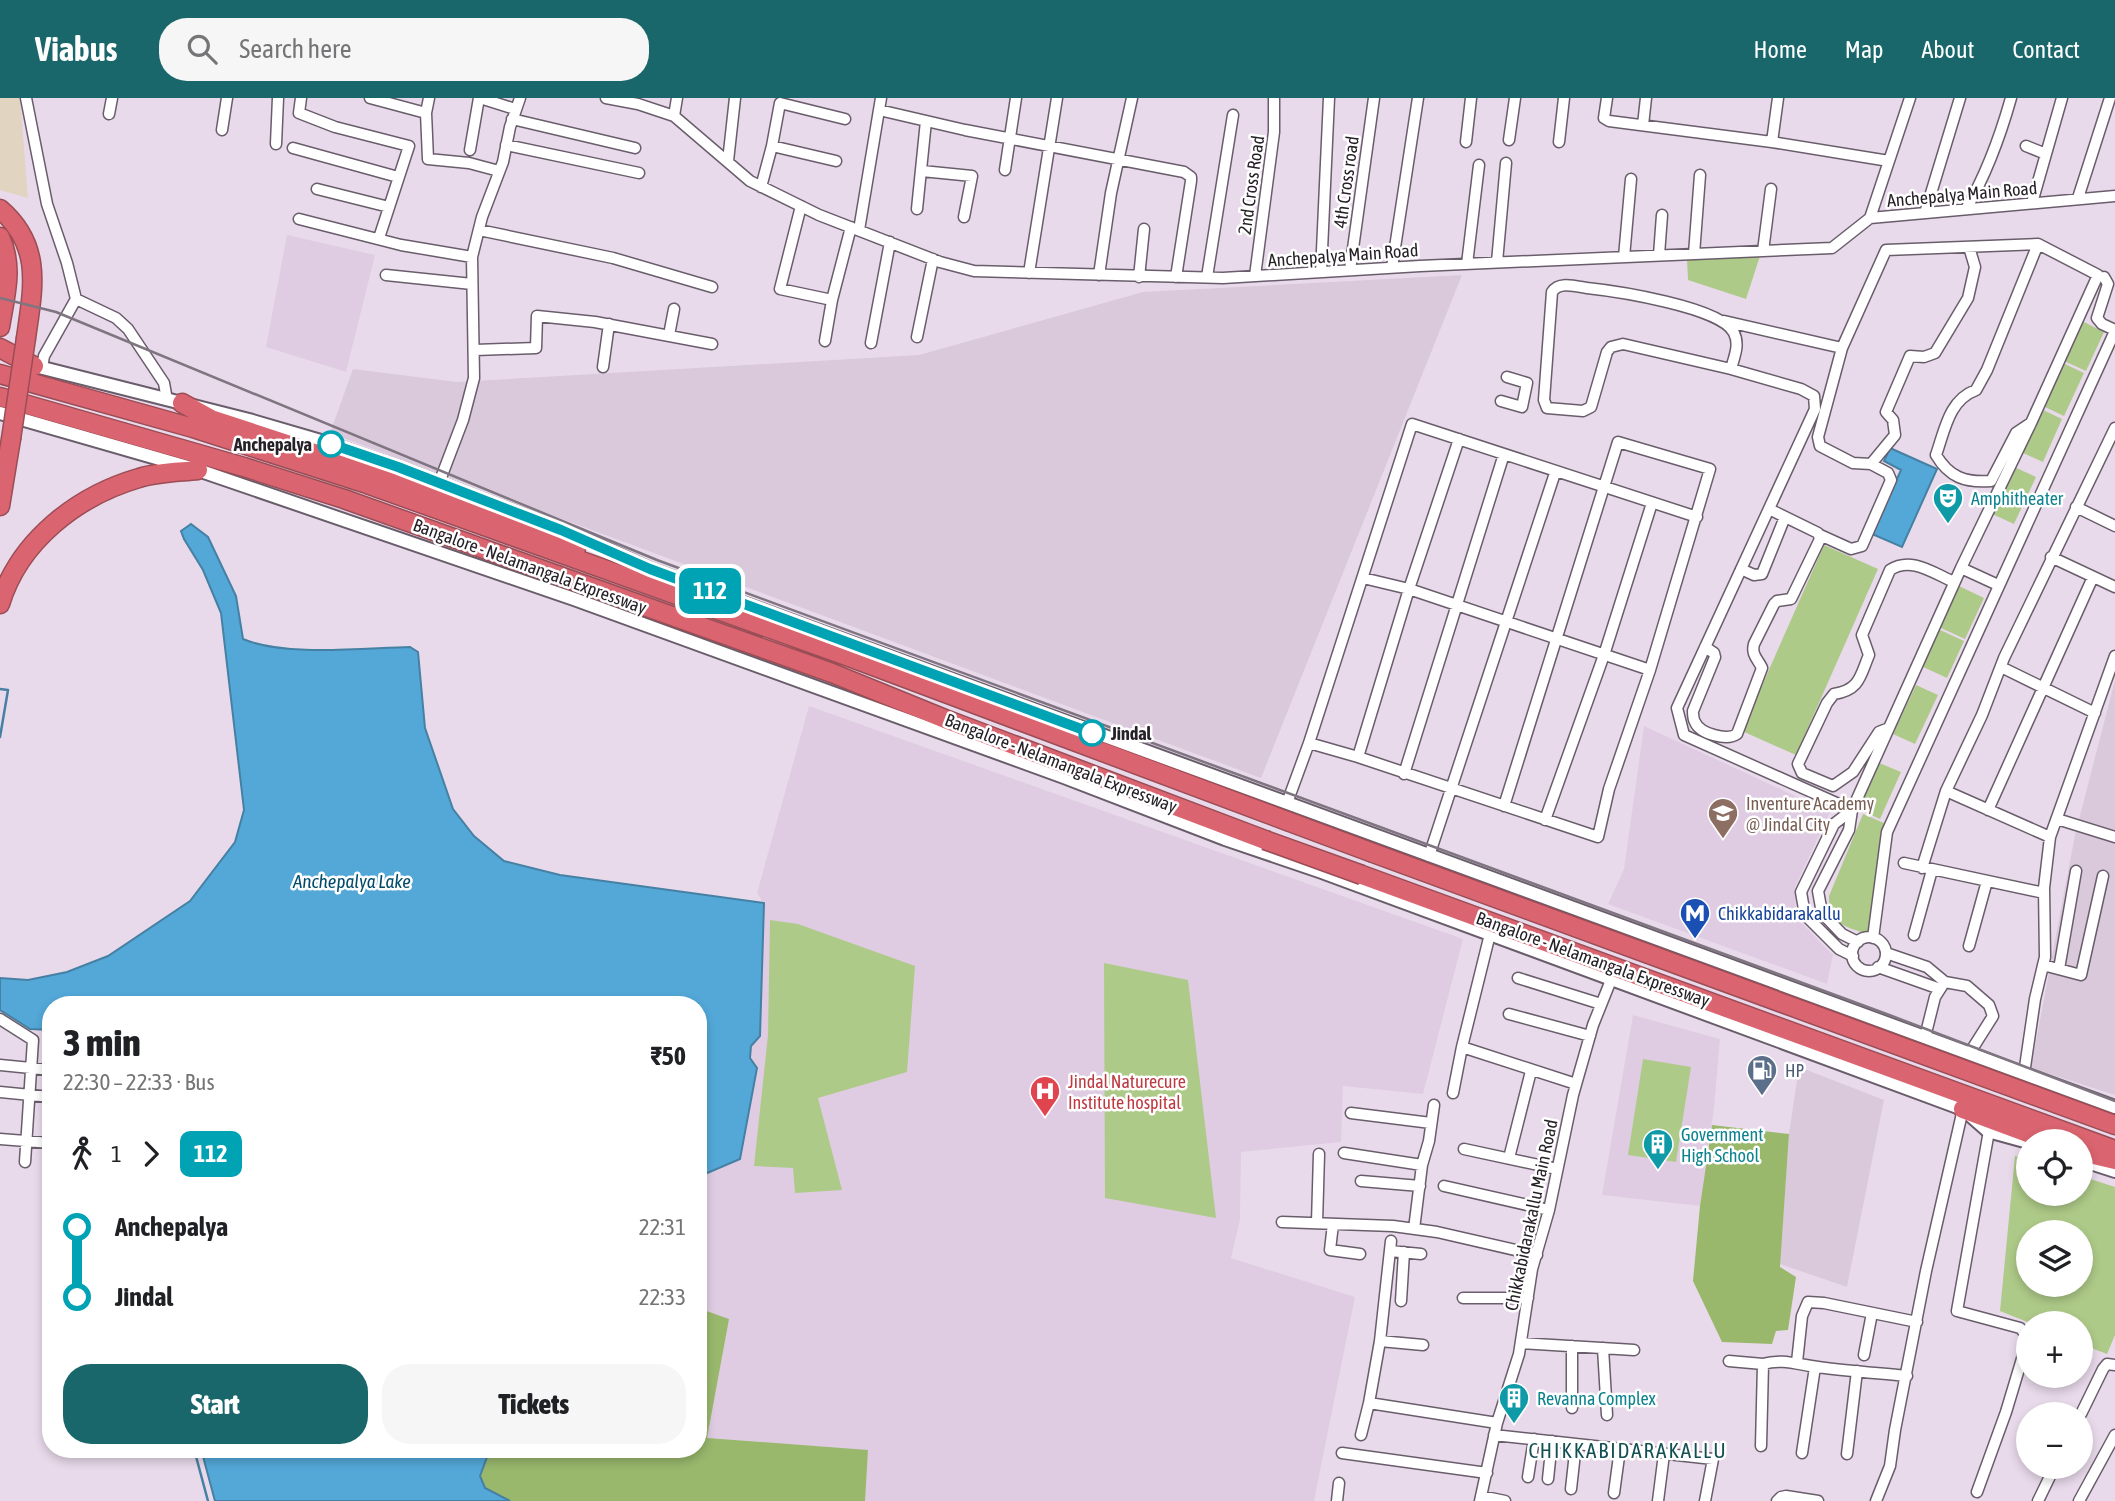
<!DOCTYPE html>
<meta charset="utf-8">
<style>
body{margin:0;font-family:"Asap Condensed",sans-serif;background:#f6f6f6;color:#202124;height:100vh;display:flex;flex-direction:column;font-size:26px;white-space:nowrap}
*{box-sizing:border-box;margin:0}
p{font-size:23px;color:#757577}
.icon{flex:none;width:38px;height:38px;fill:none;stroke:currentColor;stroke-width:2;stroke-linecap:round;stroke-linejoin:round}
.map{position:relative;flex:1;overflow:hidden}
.panel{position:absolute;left:42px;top:898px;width:665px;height:462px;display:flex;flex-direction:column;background:#fff;border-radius:28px;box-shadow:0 4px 10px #0003}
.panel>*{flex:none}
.badge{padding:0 14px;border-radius:10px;font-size:24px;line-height:46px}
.tools{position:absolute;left:2016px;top:1031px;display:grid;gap:14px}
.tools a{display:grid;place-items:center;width:77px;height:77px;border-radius:50%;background:#fff;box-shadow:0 4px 10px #0003;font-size:35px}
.map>.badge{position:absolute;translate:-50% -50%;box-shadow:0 0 0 4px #fff}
.legs{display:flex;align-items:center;gap:10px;height:77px;padding:0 21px;font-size:23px}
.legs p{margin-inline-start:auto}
.head{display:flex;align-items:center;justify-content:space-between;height:119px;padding:0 21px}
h1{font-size:38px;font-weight:800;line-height:52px}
.cta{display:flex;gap:14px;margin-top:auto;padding:14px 21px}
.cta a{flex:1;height:80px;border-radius:28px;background:#19676b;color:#fff;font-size:28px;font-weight:800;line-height:80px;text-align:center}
.cta a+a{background:#f6f6f6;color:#202124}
ul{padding:0 21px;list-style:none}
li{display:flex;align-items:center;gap:24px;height:70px;font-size:26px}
li i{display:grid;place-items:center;width:10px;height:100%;margin:0 9px;background:currentColor}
li i::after{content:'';width:18px;height:18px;margin:-9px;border:5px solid;border-radius:50%;background:#fff}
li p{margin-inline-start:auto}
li:first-child i{background:linear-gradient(#0000 50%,currentColor 0)}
li:last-child i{background:linear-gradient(currentColor 50%,#0000 0)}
header{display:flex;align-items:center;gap:42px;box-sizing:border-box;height:98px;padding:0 35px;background:#19676b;color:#fff}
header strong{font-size:33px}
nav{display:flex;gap:38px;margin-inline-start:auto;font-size:24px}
.search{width:490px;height:63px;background:#f6f6f6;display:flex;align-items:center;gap:18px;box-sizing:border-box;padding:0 24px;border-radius:28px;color:#757577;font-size:26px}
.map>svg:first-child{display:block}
</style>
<header>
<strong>Viabus</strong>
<div class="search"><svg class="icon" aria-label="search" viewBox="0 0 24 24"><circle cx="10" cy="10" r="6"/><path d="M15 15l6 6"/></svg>Search here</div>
<nav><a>Home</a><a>Map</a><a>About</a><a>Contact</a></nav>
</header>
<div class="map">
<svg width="2115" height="1403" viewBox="0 0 2115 1403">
<rect width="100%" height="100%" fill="#e9daeb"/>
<!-- commercial -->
<path fill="#e1d4c1" d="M0 0H20L28 100 0 92Z"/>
<!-- industrial -->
<path fill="#d9c9db" d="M1462 177 1261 680 330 335 353 271 457 284 919 257 1143 194Z
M2115 582V997L2031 970 2075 737Z
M1799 969 1884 1002 1847 1189 1780 1166 1789 1036Z"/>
<!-- built -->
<path fill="#dfcce3" d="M287 137 375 157 346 274 266 249Z
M809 608 1463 841 1423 996 1343 988 1341 1044 1241 1054 1240 1122 1231 1160 1355 1199 1314 1403H510L490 1351H698V1079L740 1060 757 970 750 960 751 948 760 937 764 806 757 795Z
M1644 628 1830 714 1795 789 1796 819 1833 857 1827 886 1608 806 1624 771Z
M1633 917 1720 941 1714 1010 1700 1108 1602 1097Z"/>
<!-- green -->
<path fill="#aeca88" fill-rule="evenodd" d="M1760 158 1746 201 1688 182 1687 161Z
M2082 223 2104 234 2086 273 2064 263Z
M2063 265 2084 275 2064 318 2043 308Z
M2041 311 2062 321 2043 364 2021 354Z
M2012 368 2036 379 2014 426 1990 415Z
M1824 447 1878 471 1796 657 1742 633Z
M1959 488 1984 500 1965 541 1939 529Z
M1938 531 1964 543 1947 580 1921 568Z
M1916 587 1938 597 1915 646 1893 636Z
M1877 664 1901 674 1880 721 1856 710Z
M1863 716 1884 725 1881 737 1871 837C1847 829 1828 827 1829 798Z
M770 822 798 826 915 868 907 974 818 1000 842 1092 795 1095 793 1070 754 1068 768 937Z
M1104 865 1188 882 1216 1120 1105 1100Z
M1643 961 1691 969 1676 1064 1628 1057Z
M2015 1058 2028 1062V1096H2081V1078L2115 1089V1237L2107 1256 2081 1246V1225H2030L2000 1213ZM2028 1134H2081V1186H2028Z"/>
<!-- forest -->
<path fill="#99b86c" d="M1712 1027 1789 1036 1780 1169 1796 1179 1788 1232 1776 1233 1772 1246 1722 1244 1693 1183 1700 1108Z
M707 1165 701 1211 729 1221 707 1340 868 1352 865 1403H510L485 1390 480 1378 490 1351H698V1167Z"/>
<!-- water -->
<path fill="#53a8d8" stroke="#4680a3" stroke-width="2" d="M1890 350 1937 371 1902 449 1872 436 1901 372 1884 363Z
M191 426 208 439 236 498 243 541C285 559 363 550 410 549L418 554 425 630 453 711 474 738 504 763 560 777 764 805 760 938 751 948 750 960 757 970 740 1061 698 1079V906H51V932L30 931 0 912V880L28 882 67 874 108 858 190 803 235 744 244 712 221 515 203 472 184 441 181 433Z
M201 1351H490L480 1378 485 1390 510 1403H215Z"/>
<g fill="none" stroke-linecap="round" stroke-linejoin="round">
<!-- stream -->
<path stroke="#4680a3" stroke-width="2.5" d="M0 591 8 592 0 639
M194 1351 208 1403"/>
<!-- minor casing -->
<g stroke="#695d6b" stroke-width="13">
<path id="minor" d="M26 0 47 106 67 165 76 201 44 258 42 270
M301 0 299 15 335 29 409 48 379 140
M370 0 426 15
M429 0 426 15 428 61 469 65 499 73
M480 0 515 11
M606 0 638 6 674 18 750 83 819 117 940 164 974 173 1223 180 1420 168 1832 150 1870 120 2115 98
M1607 0 1604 20 1609 23 1772 44
M1778 0 1772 44 1889 63
M879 12 965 32 1184 74 1191 79V83L1176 179
M109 16 112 0
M674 18 677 0
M512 21 635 50
M1643 27 1646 0
M222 32 227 0
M1509 42 1515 0
M1466 44 1471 0
M1559 44 1564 0
M276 46 278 0
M506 47 639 75
M2026 48 2046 56
M293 50 398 79
M470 52 479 0
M728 63 735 0
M836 63 772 48 780 5 845 21
M1005 72 1016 0
M922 73 972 78 964 119
M761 89 772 48
M317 91 389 109
M2078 100 2110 0
M2032 105 2062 0
M801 108 780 191 832 202
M917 111 926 23
M1966 111C1986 77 2000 39 2011 0
M1925 115 1960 0
M1870 120 1910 0
M299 121 401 147 472 159
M479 132 613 160 712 189
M859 132 881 0
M1763 153 1771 91
M1694 156 1700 77
M1659 157 1662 117
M1624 159 1631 81
M1497 164 1506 65
M1467 166 1479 67
M1392 169 1418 0
M1350 172 1374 0
M1321 174 1329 0
M1029 175 1057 0
M386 177 472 186
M1099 177 1111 95 1132 0
M1255 178 1274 34V0
M1139 179 1144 131
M1207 179 1233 17
M2104 179 2108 186 2097 220 2102 226 2115 232
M76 201 116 220 128 231 164 285 167 302
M1724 223 1842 250
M669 237 674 211
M917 239 933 161
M825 243 832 202 851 129
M871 245 890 144
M475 252 536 250 537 218 595 224 712 246
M603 269 609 226
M1731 271 1623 246 1611 249 1607 254 1591 309 1583 313 1547 310 1544 302 1552 194C1559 183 1575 188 1587 190 1615 193 1722 209 1734 235 1740 247 1734 259 1731 271L1801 291 1814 298 1815 311 1677 610 1684 637 1852 712
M1501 303 1522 309 1527 285 1507 279
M2031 325 2016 335 1991 383C1965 385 1949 379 1936 357 1945 331 1949 302 1976 292L1987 272 2038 146
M439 385 463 322 474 280 472 159 482 119 503 64 510 29 520 0
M2076 409 2115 428
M1820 437 1851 451 1862 448 1891 382 1888 375 1871 366
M2051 459 2115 489
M1961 470 1998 487
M1741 471 1754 477 1762 476 1785 419
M1363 480 1409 491 1650 572
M1705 549 1714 555 1715 559 1693 613C1693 617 1693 621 1695 624 1700 636 1727 643 1737 636L1762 570C1758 561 1751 557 1754 546L1774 506 1777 503 1791 501 1820 441 1818 435 1769 411
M2001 569 2095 615
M1889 630 1879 634 1853 674 1833 688 1802 675 1798 666 1827 605 1834 596C1860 592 1860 578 1869 557L1862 537 1890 472C1911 458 1933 475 1954 484
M1309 645 1358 659 1598 739 1609 691 1650 572 1710 371 1618 344 1504 708
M1358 659 1409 491 1459 341
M1404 676 1504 356
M1946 693 2050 739
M1287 705 1309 645 1412 326 1697 419
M1852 712 1834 726 1801 794 1805 817 1839 851 1853 858
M1988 712 2093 479
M2057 721 2115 739
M1545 722 1604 557 1652 405
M1429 758 1555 375
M1904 765 2044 795
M1922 770 1946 693 1982 617 2004 560 2115 330
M1490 836 1462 949 1576 986
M1914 837 1932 772
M1852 856a17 17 0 1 1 34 0a17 17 0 1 1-34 0Z
M1873 840 1887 734 2115 233
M1858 844 1842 836 1822 815 1818 793 1849 732 1852 712 1961 470 2031 325 2098 177 2038 146 1886 152 1842 250 1818 339 1820 348 1853 365 1871 366 1895 337 1893 322 1886 314 1910 258 1924 259 1935 255 1968 200 1975 169 1969 149
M1969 848 1987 783
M1886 855 1927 869 1945 884 1967 888 1989 907 1993 918 1969 956
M2043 867 2081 877 2103 778
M1878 869 1940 891
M2059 871 2076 773
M1518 880 1601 906
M1509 916 1590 938
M0 921 33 942 25 1064
M1925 939 1935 899 1942 888
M0 967 51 972
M2024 976 2035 901 2045 859 2044 790 2050 739 2115 558
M0 994 51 999
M1453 995 1462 949
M1351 1015 1431 1025
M1989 1033 1957 1213 2020 1230 2028 1239
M0 1041 51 1045
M1464 1051 1557 1071
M1344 1055 1422 1067
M1509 1060 1531 973
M1361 1083 1420 1088
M1444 1088 1549 1112
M1282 1124 1393 1128 1437 1134 1537 1157
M1317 1125 1319 1056
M1333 1126 1330 1152 1360 1156
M1414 1131 1422 1067 1429 1043 1434 1007
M1391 1143 1380 1243 1369 1305 1497 1325
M1390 1153 1421 1156
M1463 1200H1528
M1401 1203 1404 1154
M1380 1243 1423 1247
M1521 1245 1634 1252
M1572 1248V1310
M1603 1250 1607 1317
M1864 1257 1872 1215
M1729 1263 1763 1266
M1797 1264 1802 1218 1808 1204 1824 1205 1917 1224
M2081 1316 2103 1271 2107 1266 2115 1267
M1361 1337 1369 1305
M1494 1337 1713 1361 1705 1403
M1761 1348 1763 1266C1782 1260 1799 1267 1818 1269 1847 1273 1877 1275 1907 1278
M1342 1355 1487 1375
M1802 1355 1815 1269
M1847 1356 1857 1273
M1528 1379 1534 1341
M1548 1381 1552 1343
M1571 1391 1576 1346
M1977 1394 2006 1314 2028 1241
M1614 1395 1620 1351
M1481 1398 1505 1403
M1337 1403 1339 1385
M1480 1403 1497 1325 1519 1256 1532 1171 1549 1112 1573 997 1593 927 1611 882
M1658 1403 1664 1356
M1777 1403 1781 1399 1786 1398 1818 1403
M1876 1403 1890 1368 1895 1332 1926 1173 1963 1011
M2038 1403 2055 1368
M2079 1403 2115 1337"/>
</g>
<!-- tertiary casing -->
<g stroke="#695d6b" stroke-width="16">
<path id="tertiary" d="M27 266 249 322 331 346 398 369 582 440 650 471 2115 1009
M0 315 198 372 574 501 1064 679 1225 741 1322 774 1963 1011 1988 1033 2028 1044
M2081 1062 2115 1073"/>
</g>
<!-- motorway casing -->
<g stroke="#9b4d56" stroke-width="21">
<path id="motorway" d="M0 111C43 148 33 190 26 240
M0 139C14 169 5 198 0 229
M0 250 34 268
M0 276 193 330 367 386 844 557 1287 723
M0 299 244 369 344 401 832 575 945 621 1265 742
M182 305 211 321 412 387 549 437 576 450
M0 408 11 341
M0 506C19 443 77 398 139 380 158 374 179 374 198 372
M1373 755 2115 1027
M1362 777 2115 1052
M1963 1011 2049 1043
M2081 1054 2115 1062"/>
</g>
<!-- minor -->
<use href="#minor" stroke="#fff" stroke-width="10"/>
<!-- tertiary -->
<use href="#tertiary" stroke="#fff" stroke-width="12"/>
<!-- motorway -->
<use href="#motorway" stroke="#da646f" stroke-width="18"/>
<!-- rail -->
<path stroke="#7f7580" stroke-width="2.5" d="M0 200 56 214 657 462 1892 918 2115 1003"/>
<!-- motorway-bridge casing -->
<g stroke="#9b4d56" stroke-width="21" stroke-linecap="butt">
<path id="motorway-bridge" d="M11 341 26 240
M1287 723 1373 755
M1265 742 1362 777"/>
</g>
<!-- motorway-bridge -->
<use href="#motorway-bridge" stroke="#da646f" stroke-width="18"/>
</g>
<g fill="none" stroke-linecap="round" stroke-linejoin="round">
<!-- line-1 casing -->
<g stroke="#fff" stroke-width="16">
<path id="line-1" d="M331 346 398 369 561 432 650 471 1092 635"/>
</g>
<!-- line-1 -->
<use href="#line-1" stroke="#00a3b4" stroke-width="10"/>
</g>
<!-- icons -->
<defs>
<g id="theatre-pin" transform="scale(1.575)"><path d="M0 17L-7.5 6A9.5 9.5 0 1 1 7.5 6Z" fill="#0f9aa8" stroke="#fff"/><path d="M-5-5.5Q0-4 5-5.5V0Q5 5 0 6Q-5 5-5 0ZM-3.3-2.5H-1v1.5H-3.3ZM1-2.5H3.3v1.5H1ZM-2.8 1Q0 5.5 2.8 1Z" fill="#fff"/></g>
<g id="school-pin" transform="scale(1.575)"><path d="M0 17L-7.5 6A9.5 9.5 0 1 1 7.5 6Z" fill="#8d6e63" stroke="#fff"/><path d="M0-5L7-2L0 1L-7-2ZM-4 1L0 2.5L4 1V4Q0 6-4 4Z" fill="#fff"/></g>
<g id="metro-pin" transform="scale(1.575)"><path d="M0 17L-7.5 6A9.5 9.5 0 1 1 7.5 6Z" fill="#1a4fb4" stroke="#fff"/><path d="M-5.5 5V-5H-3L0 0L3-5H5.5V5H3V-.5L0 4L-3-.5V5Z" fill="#fff"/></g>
<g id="fuel-pin" transform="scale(1.575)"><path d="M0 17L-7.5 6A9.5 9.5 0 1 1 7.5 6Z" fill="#5c6f8a" stroke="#fff"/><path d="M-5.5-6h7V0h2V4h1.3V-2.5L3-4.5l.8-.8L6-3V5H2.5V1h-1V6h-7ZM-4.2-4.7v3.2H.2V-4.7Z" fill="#fff"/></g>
<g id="hospital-pin" transform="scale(1.575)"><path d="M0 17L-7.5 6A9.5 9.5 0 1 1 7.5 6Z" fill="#e0444e" stroke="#fff"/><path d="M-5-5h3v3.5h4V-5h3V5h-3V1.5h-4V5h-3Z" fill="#fff"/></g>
<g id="building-pin" transform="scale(1.575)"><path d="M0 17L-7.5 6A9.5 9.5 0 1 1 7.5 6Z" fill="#0f9aa8" stroke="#fff"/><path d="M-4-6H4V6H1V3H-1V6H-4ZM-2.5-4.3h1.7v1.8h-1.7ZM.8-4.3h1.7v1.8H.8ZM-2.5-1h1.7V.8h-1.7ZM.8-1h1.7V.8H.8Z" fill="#fff"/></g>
</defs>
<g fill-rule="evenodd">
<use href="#theatre-pin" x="1948" y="400"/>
<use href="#school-pin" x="1723" y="715"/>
<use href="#metro-pin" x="1695" y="815"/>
<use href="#fuel-pin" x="1762" y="972"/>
<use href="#hospital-pin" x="1045" y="993"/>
<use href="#building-pin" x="1658" y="1046"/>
<use href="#building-pin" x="1514" y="1300"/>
</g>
<!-- markers -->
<g fill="#fff" stroke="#00a3b4" stroke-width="3.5">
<circle cx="331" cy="346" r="12"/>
<circle cx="1092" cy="635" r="12"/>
</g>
<g text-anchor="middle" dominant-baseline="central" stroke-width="5" stroke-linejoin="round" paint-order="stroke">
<!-- street labels -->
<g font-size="18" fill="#262127" stroke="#fff">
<text transform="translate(1346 84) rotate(-82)">4th Cross road</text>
<text transform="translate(1251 87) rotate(-82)">2nd Cross Road</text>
<text transform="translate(1962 96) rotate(-5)">Anchepalya Main Road</text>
<text transform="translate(1343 157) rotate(-4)">Anchepalya Main Road</text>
<text transform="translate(530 468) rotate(20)">Bangalore - Nelamangala Expressway</text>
<text transform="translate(1061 665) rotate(21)">Bangalore - Nelamangala Expressway</text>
<text transform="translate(1593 861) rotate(20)">Bangalore - Nelamangala Expressway</text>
<text transform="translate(1531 1117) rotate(-78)">Chikkabidarakallu Main Road</text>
</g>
<!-- stop labels -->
<g font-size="18" font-weight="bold" fill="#262127" stroke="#fff" text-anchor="end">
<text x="312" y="346">Anchepalya</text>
<text x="1111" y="635" text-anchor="start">Jindal</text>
</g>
<!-- culture labels -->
<g font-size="18" fill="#0d838f" stroke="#fff" text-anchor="start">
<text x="1971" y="400">Amphitheater</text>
<text x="1681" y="1036">Government<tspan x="1681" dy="21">High School</tspan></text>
<text x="1537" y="1300">Revanna Complex</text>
</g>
<!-- education labels -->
<g font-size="18" fill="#785e54" stroke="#fff" text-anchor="start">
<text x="1746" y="705">Inventure Academy<tspan x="1746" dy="21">@ Jindal City</tspan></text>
</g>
<!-- transit labels -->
<g font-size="18" fill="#164399" stroke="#fff" text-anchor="start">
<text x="1718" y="815">Chikkabidarakallu</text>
</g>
<!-- service labels -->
<g font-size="18" fill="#4e5e75" stroke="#fff" text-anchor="start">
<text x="1785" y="972">HP</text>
</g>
<!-- health labels -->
<g font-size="18" fill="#be3a42" stroke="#fff" text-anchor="start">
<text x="1068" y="983">Jindal Naturecure<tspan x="1068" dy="21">Institute hospital</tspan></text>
</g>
<!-- water labels -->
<g font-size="19" font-style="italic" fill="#014b6a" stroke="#fff">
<text x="352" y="783">Anchepalya Lake</text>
</g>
<!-- quarter labels -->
<g font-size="21" letter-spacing="2" fill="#125053" stroke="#fff">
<text x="1628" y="1352">CHIKKABIDARAKALLU</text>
</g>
</g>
</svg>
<div class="tools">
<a><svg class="icon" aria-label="locate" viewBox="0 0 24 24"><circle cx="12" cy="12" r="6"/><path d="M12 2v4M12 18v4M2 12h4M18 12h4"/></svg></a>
<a><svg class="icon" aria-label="layers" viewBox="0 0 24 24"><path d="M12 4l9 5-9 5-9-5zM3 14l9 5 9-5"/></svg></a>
<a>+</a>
<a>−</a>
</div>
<b class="badge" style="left:710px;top:493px;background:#00a3b4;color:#fff">112</b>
<section class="panel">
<div class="head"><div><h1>3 min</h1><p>22:30 – 22:33 · Bus</p></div><b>₹50</b></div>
<div class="legs"><svg class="icon" aria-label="walk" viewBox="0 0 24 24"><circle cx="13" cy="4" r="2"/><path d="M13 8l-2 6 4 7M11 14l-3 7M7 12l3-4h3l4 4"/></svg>1<svg class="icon" aria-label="forward" viewBox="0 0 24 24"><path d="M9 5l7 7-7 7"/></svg><b class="badge" style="background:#00a3b4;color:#fff">112</b></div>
<ul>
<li><i style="color:#00a3b4"></i><b>Anchepalya</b><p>22:31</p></li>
<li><i style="color:#00a3b4"></i><b>Jindal</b><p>22:33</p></li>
</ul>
<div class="cta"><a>Start</a><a>Tickets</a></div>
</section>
</div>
